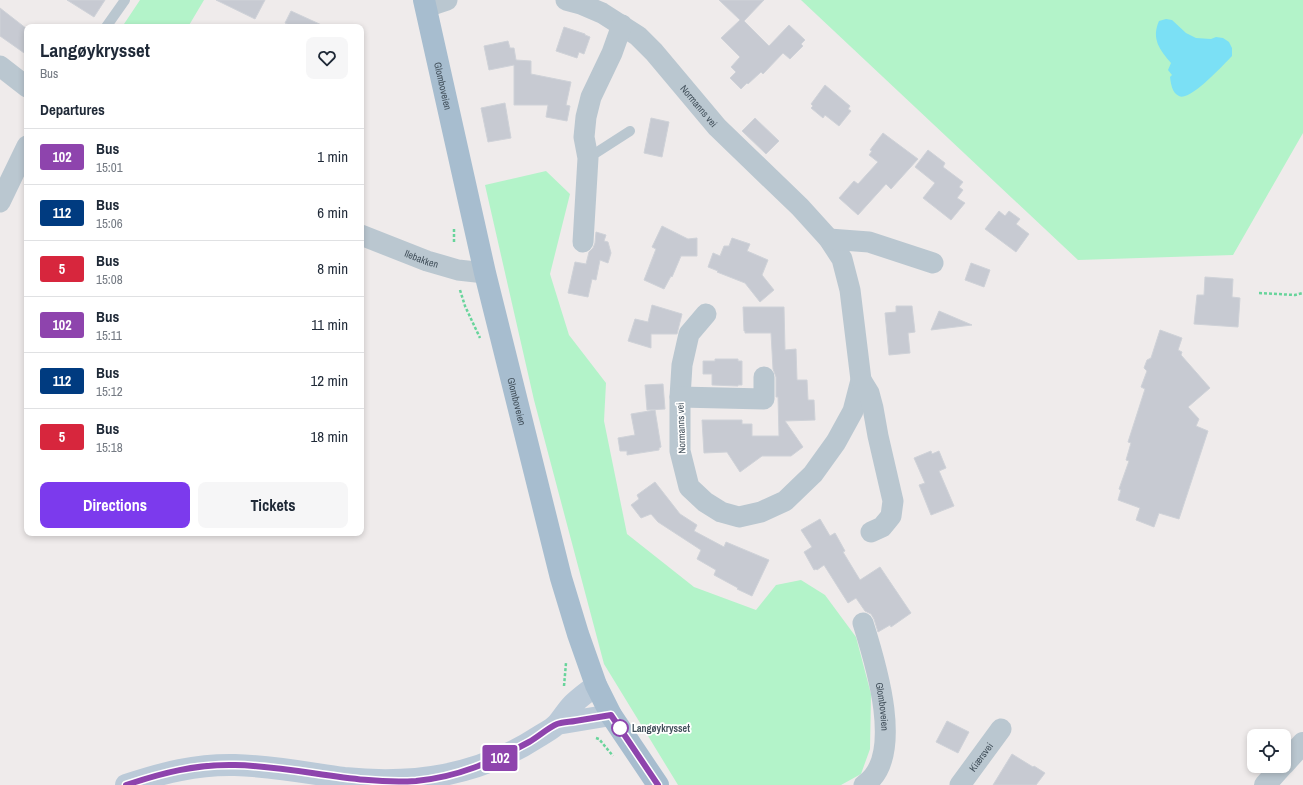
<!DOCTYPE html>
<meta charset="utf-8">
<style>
body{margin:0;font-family:"Archivo Narrow",sans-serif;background:#f6f6f7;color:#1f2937;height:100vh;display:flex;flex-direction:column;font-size:15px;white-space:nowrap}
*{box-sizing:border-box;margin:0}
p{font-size:13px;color:#747a83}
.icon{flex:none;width:22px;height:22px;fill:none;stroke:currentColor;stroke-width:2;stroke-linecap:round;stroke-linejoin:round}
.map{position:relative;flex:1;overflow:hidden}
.details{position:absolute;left:24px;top:24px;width:340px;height:512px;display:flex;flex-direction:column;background:#fff;border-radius:8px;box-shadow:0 2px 6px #0003}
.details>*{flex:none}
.badge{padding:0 8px;border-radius:3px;font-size:14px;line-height:26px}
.tools{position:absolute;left:1247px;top:729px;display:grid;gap:8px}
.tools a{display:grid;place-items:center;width:44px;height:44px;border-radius:8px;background:#fff;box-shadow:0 2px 6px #0003;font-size:20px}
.map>.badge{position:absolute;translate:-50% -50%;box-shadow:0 0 0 2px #fff}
h2{padding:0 16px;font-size:15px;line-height:36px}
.round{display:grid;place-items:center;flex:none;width:42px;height:42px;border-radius:8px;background:#f6f6f7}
.head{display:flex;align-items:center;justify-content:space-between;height:68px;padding:0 16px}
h1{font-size:19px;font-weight:700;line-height:30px}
.button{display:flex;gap:8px;margin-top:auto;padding:8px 16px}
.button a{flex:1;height:46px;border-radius:8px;background:#7c3aed;color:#fff;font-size:16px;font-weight:700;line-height:46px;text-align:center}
.button a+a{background:#f6f6f7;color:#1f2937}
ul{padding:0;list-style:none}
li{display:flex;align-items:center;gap:12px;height:56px;padding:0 16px;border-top:1px solid #e0e1e3}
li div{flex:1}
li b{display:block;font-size:15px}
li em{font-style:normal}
li .badge{min-width:44px;font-weight:700;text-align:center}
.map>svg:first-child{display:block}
</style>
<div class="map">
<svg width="1303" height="785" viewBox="0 0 1303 785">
<rect width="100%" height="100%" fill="#efebeb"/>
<!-- green -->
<path fill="#b3f3c9" d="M140 0H204L188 27H122Z
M801 0H1303V133L1233 255 1078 260Z
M546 171 570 194 550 274 569 335 606 383 604 421 627 534 694 587 756 610 776 585 801 580 825 595 856 637 871 694 870 749 861 774 841 785H678L604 664 534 400 485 185Z"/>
<!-- water -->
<path fill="#7be0f5" d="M1166 19 1172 20 1186 33 1196 38 1211 39 1216 37 1223 38 1229 42 1232 48V56C1224 64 1190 102 1179 96 1172 93 1171 84 1170 77L1172 75 1168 70 1171 63C1160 50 1151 39 1159 21Z"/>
<!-- building -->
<path fill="#c7cad2" stroke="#cfd2d8" d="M67 0H105L94 17Z
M216 0H265L255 19Z
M719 0H764L744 21 769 46 789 25 805 40 801 44 803 46 790 59 783 53 763 74 761 72 748 84 747 83 741 89 730 78 736 72 731 67 740 57 721 38 740 20Z
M0 8 27 29V55L0 36Z
M291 11 326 27H294L285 23Z
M564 27 585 34V35L590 37 584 54 579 52 577 58 556 51Z
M508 41 510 48H514L516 60 531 61V74L571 82 566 105 570 106 567 121 546 117 548 105H514V65L489 70 484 46Z
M825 85 850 106 848 109 851 111 839 126 825 115 823 118 811 108 813 106 811 104Z
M505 103 511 138 488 142 481 108Z
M651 118 669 122 662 157 644 153Z
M755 118 779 141 766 154 742 131Z
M883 133 918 159 891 189 886 184 858 215 839 198 854 181 858 184 878 162 869 155 872 151 870 150Z
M928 150 945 163 943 167 963 182 959 187 963 190 957 198 965 203 951 220 923 198 935 183 915 167Z
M999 211 1005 216 1009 211 1020 219 1016 224 1029 234 1016 252 985 229Z
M662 226 688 239 697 238V256H681L672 277 671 276 664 289 644 280 656 249 652 247Z
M596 232 606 235 604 241 608 242 611 253 608 263 600 260 596 280 592 279 588 297 568 293 575 262 586 264 589 252 593 248 595 243Z
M732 238 750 244 747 251 768 260 762 275 774 290 760 302 745 283 717 272 718 271 708 267 713 253 720 256 724 246H729Z
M971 263 990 270 984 287 965 280Z
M1205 277 1233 279 1232 297 1240 298 1238 327 1194 324 1197 295H1204Z
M652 305 682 314 677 334H651V348L628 341 635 319 648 322Z
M896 306H912L915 332 908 333 910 353 889 355 885 313 896 312Z
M743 307H784L785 350 796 349 797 380H807L808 400H814L815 420 785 421 803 447 791 456H762L740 472 727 452 704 453 702 420H742V424H752V436H779L778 397H776V377L773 369 771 333H745V331H744Z
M939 311 972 325 931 330Z
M1160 330 1182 338 1178 350 1182 352 1181 355 1210 388 1188 407 1199 419 1196 426 1208 431 1179 519 1159 513 1154 527 1136 520 1140 508 1118 500 1121 490 1119 489 1129 461 1126 460 1131 443 1128 442 1145 389 1141 387 1147 371 1144 368 1147 360 1151 358Z
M715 359H738V361H742V385H738V386L712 385V374H703V361H715Z
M663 384 665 409 647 410 645 385Z
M655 410 661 447 659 448V450L627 455V451H620L618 438 635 435 631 414Z
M931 451 932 454 939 451 946 468 939 471 954 506 931 515 919 485 925 483 914 458Z
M655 482 680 514 697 525 694 531 724 547 726 542 769 560 752 596 737 589 738 588 714 575 716 570 697 559 701 550 658 522 651 514 641 518 631 505 639 499 637 495Z
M820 519 830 536 835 533 845 551 843 552 860 580 880 567 911 613 891 627 890 625 878 632 874 619 871 614 865 611 856 598 848 603 824 565 817 570 816 569 814 570 804 552 812 547 801 530Z
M947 721 969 732 958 753 936 742Z
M1012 754 1033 767 1034 766 1045 773 1036 785H993Z"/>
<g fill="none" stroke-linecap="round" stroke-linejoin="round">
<!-- path -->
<path stroke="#68d49b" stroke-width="2.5" stroke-dasharray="3 2" stroke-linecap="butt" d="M454 229V242
M460 290 465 306 480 338
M1259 293 1295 295 1303 293
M564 686 566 663
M596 738 599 739 613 756"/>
<!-- service -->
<path stroke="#bac7d0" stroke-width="10" d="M106 27 125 0
M588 158 630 131"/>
<!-- minor -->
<g stroke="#bac7d0" stroke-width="21">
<path id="s1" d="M566 0 581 4 602 13 638 36 654 52 717 127 800 207 829 239 842 259 850 290 861 380 853 411 836 442 813 474 785 501 761 512 739 517 721 512 705 502 689 487 680 451V397L682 365 689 334 706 314"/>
<path d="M426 7 447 0"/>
<path d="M0 66 27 87"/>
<path d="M0 202 27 146"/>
<path id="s2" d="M361 235 427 261 458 270 485 273"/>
<path d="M829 239 869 242 933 263"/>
<path d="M583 242 588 158 584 137 586 117 591 97 612 53 622 25"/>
<path d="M861 380 869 393 873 408 878 436 893 501 891 516 887 521 882 527 871 532"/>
<path d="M680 397 764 399V377"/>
<path id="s3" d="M863 623C875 661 906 758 864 785"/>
<path id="s4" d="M960 785 1001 729"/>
</g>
<!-- tertiary -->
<path stroke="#bac7d0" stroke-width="22" d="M1284 764 1303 743
M1265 785 1282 766"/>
<!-- secondary -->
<path stroke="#bbcad8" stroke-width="22" d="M557 724 611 715
M126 785C162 773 197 764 235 765 272 766 308 773 344 778 414 785 478 776 538 737 544 733 553 729 558 723 563 717 567 710 573 704 580 697 589 691 596 685"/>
<!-- primary -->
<path stroke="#a7bdcf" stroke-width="22" id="s5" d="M424 0 485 273 561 578 578 634 596 685 611 715 658 785"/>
</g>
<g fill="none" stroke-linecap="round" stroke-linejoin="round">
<!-- line casing -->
<g stroke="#fff" stroke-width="9">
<path id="line" d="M126 785C162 773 196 764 235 765 295 766 355 785 416 781 458 777 492 762 529 742 538 737 549 727 557 724 563 722 570 722 575 721 587 719 599 717 611 715L658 785"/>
</g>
<!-- line -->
<use href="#line" stroke="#8e44ad" stroke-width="6"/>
</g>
<!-- markers -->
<circle fill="#fff" stroke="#8e44ad" stroke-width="2" cx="620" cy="728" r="8"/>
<g text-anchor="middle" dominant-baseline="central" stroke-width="3.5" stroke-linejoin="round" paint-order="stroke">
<!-- street labels -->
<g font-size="10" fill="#42505b" stroke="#fff">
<text stroke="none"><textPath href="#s5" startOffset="88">Glomboveien</textPath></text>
<text stroke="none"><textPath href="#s1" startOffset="174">Normanns vei</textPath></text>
<text stroke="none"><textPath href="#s2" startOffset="65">Ilebakken</textPath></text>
<text stroke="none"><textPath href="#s5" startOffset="412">Glomboveien</textPath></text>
<text transform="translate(681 428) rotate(-92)">Normanns vei</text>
<text stroke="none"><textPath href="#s3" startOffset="86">Glomboveien</textPath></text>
<text stroke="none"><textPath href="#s4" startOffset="35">Kiærsvei</textPath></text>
</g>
<!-- stop labels -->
<g font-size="10" font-weight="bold" fill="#42505b" stroke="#fff" text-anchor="start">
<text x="632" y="728">Langøykrysset</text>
</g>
</g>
</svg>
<div class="tools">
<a><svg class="icon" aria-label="locate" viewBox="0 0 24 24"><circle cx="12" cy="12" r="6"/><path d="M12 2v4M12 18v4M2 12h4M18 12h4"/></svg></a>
</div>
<b class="badge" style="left:500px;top:758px;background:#8e44ad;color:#fff">102</b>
<section class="details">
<div class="head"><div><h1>Langøykrysset</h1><p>Bus</p></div><a class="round"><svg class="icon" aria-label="heart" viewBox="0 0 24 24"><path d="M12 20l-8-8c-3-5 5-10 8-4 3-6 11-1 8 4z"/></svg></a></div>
<h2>Departures</h2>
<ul>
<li><span class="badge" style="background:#8e44ad;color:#fff">102</span><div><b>Bus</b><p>15:01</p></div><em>1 min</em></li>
<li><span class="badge" style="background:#003b80;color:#fff">112</span><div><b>Bus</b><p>15:06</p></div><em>6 min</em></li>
<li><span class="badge" style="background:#d7263d;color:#fff">5</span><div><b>Bus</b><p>15:08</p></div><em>8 min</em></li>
<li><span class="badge" style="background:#8e44ad;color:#fff">102</span><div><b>Bus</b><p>15:11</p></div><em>11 min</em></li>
<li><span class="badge" style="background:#003b80;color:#fff">112</span><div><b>Bus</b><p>15:12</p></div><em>12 min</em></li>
<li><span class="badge" style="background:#d7263d;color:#fff">5</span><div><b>Bus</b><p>15:18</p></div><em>18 min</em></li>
</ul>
<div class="button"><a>Directions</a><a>Tickets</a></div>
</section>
</div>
